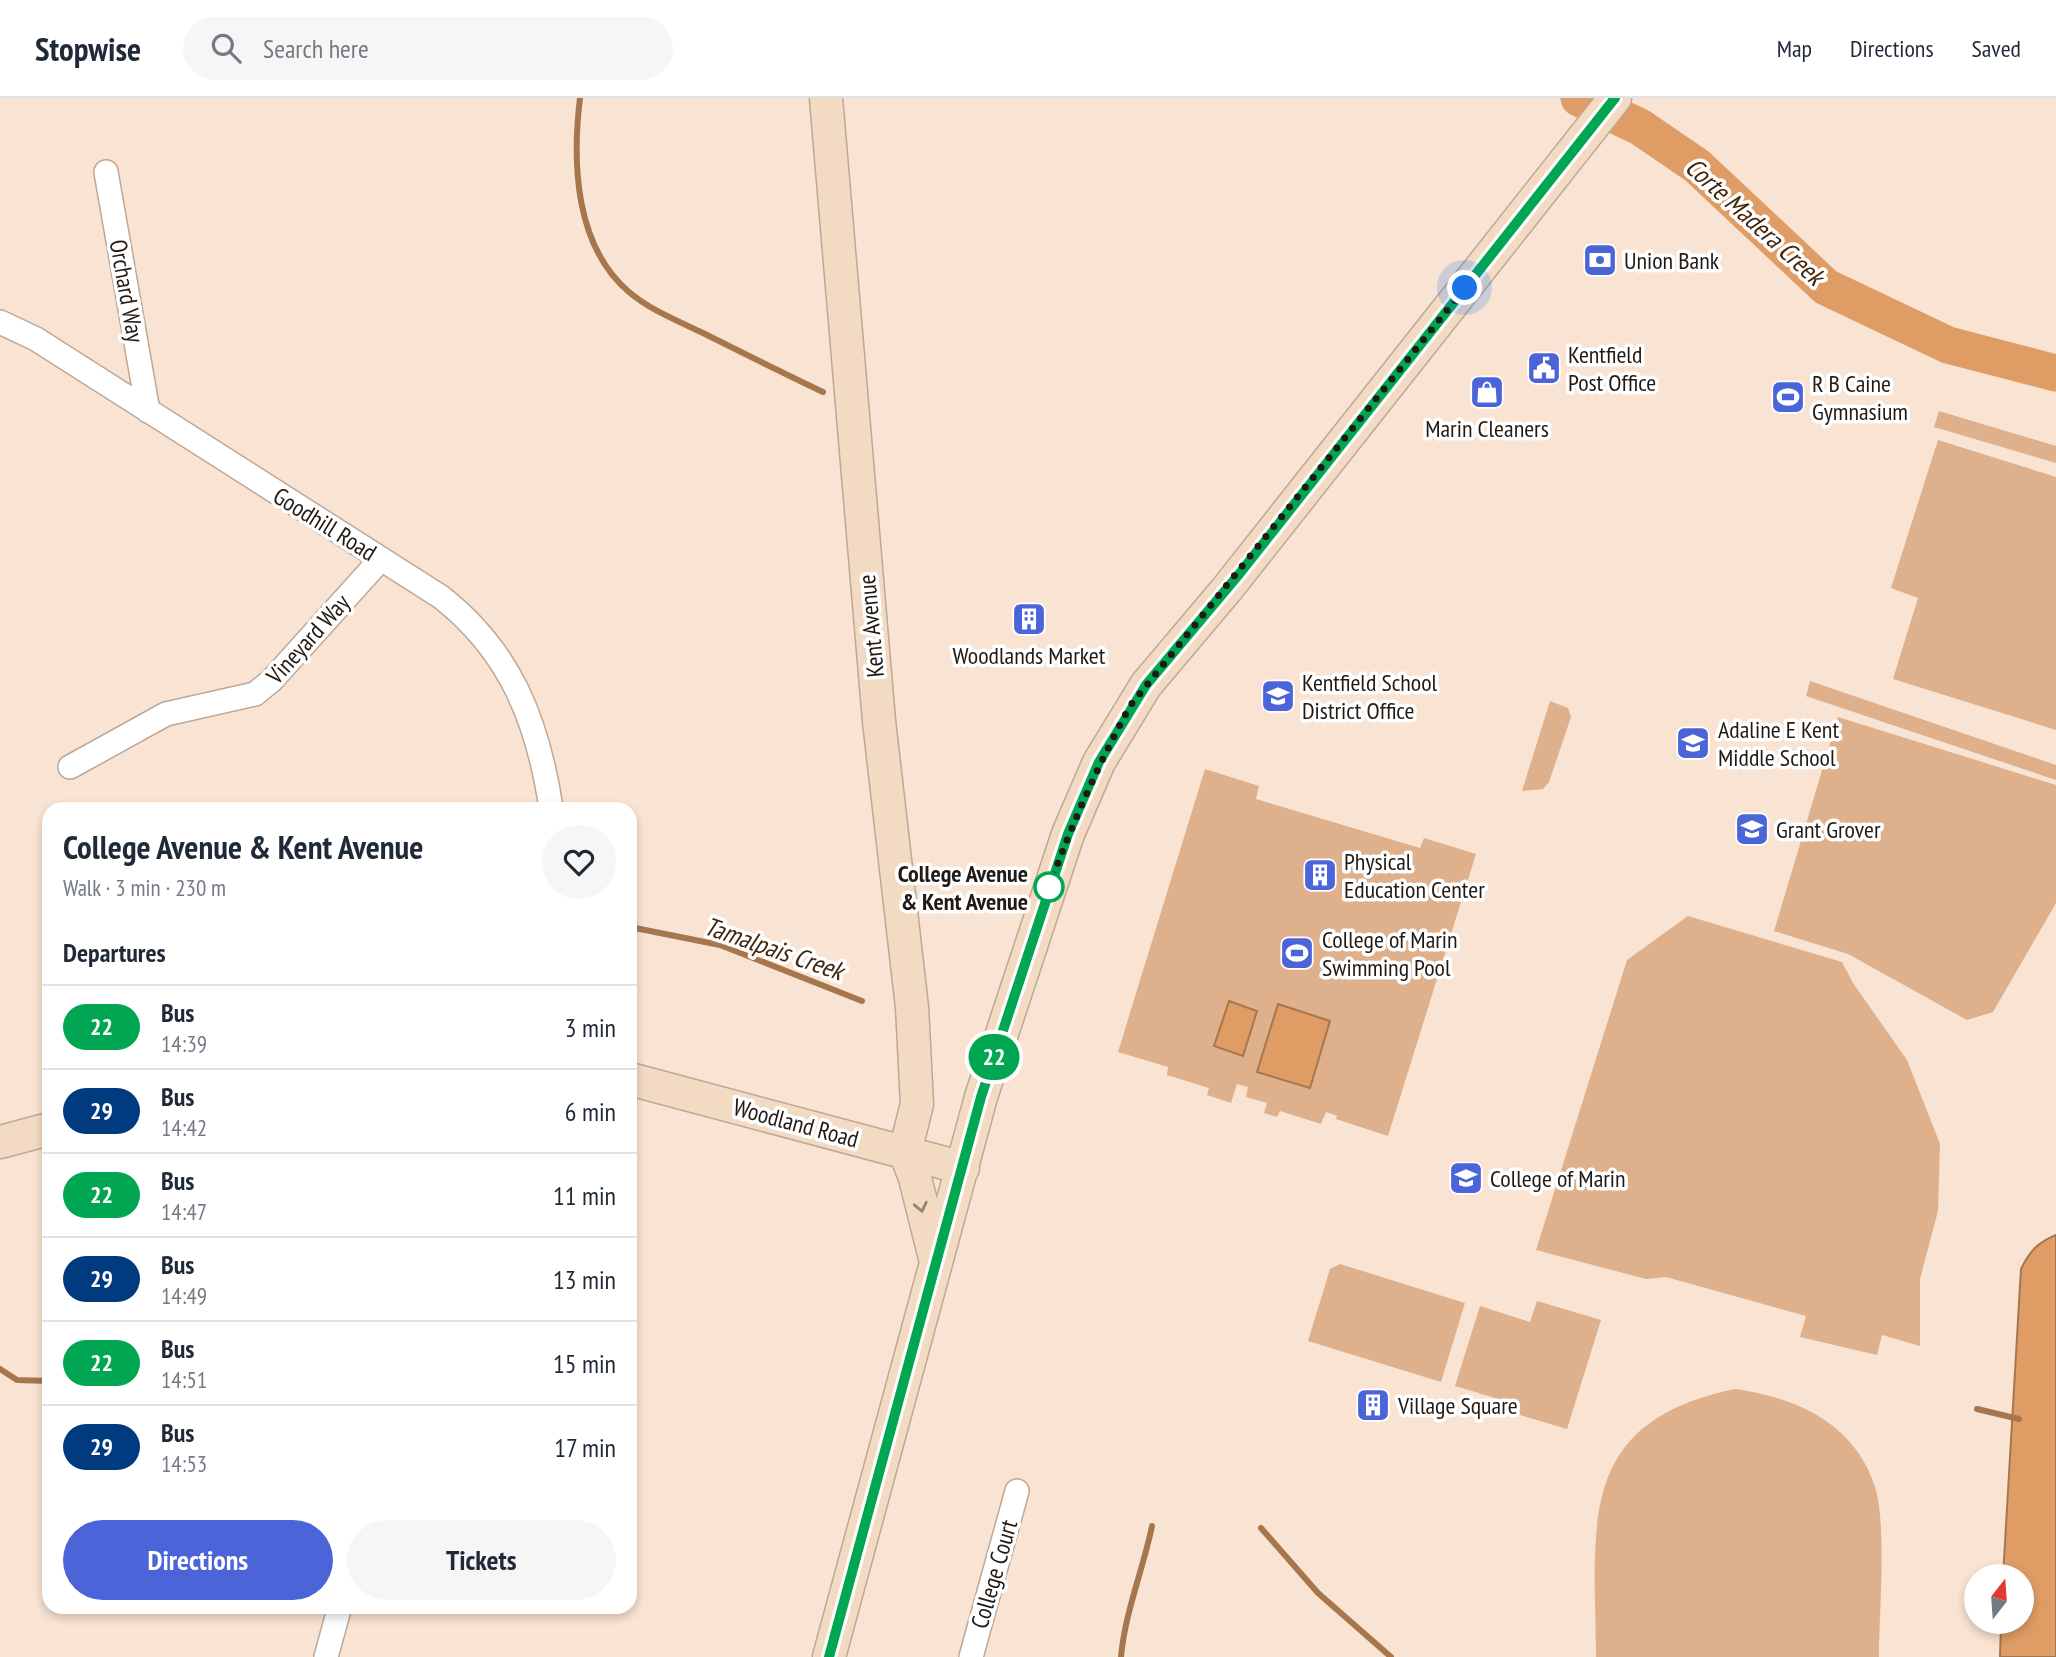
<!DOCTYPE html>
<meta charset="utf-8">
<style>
body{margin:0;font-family:"PT Sans Narrow",sans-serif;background:#f6f6f7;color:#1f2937;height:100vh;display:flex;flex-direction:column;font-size:26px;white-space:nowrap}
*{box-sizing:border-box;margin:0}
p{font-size:23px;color:#747a83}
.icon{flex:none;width:38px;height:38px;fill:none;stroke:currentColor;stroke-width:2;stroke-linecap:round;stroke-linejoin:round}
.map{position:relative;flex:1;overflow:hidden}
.drawer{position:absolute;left:42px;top:704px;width:595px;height:812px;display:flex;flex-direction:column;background:#fff;border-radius:21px;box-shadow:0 4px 10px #0003}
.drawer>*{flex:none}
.badge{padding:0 14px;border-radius:23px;font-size:24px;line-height:46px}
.needle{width:46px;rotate:17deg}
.buttons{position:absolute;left:1964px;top:1466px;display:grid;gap:14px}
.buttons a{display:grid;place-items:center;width:70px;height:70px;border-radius:50%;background:#fff;box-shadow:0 4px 10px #0003;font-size:35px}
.you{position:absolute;width:35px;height:35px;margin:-18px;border:5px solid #fff;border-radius:50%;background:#1a73e8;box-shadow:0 0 0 10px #1a73e833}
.map>.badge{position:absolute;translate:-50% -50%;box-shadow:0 0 0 4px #fff}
h2{padding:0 21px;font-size:26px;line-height:63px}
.round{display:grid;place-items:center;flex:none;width:74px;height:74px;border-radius:37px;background:#f6f6f7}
.head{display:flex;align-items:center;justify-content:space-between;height:119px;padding:0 21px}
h1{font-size:33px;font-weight:600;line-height:52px}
.primary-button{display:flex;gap:14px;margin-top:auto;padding:14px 21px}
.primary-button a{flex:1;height:80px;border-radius:42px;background:#4b64d8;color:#fff;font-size:28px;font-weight:600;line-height:80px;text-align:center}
.primary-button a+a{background:#f6f6f7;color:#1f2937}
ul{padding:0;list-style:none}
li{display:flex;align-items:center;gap:21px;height:84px;padding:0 21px;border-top:2px solid #e0e1e3}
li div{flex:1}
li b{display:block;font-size:26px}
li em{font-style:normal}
li .badge{min-width:77px;font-weight:700;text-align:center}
header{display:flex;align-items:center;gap:42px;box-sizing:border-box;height:98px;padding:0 35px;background:#fff;border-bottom:2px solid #e0e1e3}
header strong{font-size:33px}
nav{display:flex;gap:38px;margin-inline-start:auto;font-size:24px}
.search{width:490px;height:63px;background:#f6f6f7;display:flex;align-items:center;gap:18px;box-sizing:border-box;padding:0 24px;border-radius:38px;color:#747a83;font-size:26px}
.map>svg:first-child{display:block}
</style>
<header>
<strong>Stopwise</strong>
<div class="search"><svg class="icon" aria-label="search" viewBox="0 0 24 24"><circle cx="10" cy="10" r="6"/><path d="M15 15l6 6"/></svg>Search here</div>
<nav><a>Map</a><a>Directions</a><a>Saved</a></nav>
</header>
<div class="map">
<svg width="2056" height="1559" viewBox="0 0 2056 1559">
<rect width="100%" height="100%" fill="#f9e3d2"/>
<!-- green -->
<path fill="#deb08c" d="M1939 313 2056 348V365L1934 329Z
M1938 342 2056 379V632L1893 581 1918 500 1891 490Z
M1810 583 2056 667V682L1806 598Z
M1550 603 1568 610 1571 619 1549 684 1543 691 1522 693Z
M1838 619 2056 687V805L1993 914 1967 922 1848 856 1774 833Z
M1205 671 1259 688 1256 701 1420 750 1424 740 1476 756 1388 1038 1336 1021 1337 1018 1326 1014 1321 1026 1280 1013 1277 1019 1264 1015 1267 1005 1246 999 1248 989 1237 986 1231 1005 1207 997 1209 990 1167 977 1168 969 1118 954Z
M1688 818 1842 864 1853 885 1907 962 1940 1046 1938 1113 1920 1181V1248L1882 1237 1877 1257 1800 1239 1806 1218 1666 1179 1646 1181 1536 1152 1627 862Z
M1340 1166 1465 1205 1441 1284 1308 1243 1330 1171Z
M1537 1203 1601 1222 1567 1331 1503 1312 1505 1303 1455 1288 1480 1208 1530 1224Z
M1735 1291C1795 1299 1855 1325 1875 1389 1887 1427 1879 1516 1879 1559H1596C1595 1427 1575 1324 1735 1291Z"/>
<!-- water -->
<path fill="#df9d65" stroke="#a6764d" stroke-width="2" d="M1229 903 1257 913 1243 958 1214 948Z
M1278 906 1330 923 1310 990 1257 974Z
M2056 1137V1559H2000L2001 1524H2021V1479H2003L2021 1171C2030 1153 2037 1145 2056 1137Z"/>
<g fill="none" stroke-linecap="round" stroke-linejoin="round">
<!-- stream -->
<path stroke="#a6764d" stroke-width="6" d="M580 0C572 65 575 148 629 194 650 212 678 223 703 235 743 255 783 275 823 294
M630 829 720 847 862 903
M0 1271 17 1282 49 1283
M1977 1311 2019 1321
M1261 1430 1318 1495 1391 1559
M1121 1559C1125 1514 1143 1472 1152 1428"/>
<!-- river -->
<path stroke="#df9d65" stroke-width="37" d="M1579 0 1640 29 1697 68 1826 189 1948 247 2056 275"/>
<!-- street casing -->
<g stroke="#bda898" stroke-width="26">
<path id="street" d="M106 74 148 313
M0 224 36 241 441 499C511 554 538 624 551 710
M70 669 166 616 255 596 272 582 381 461
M326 1559 340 1508
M971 1559 1017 1393"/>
</g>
<!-- secondary casing -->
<g stroke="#bda898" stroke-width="35">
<path id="secondary" d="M826 0 879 623 912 909 917 1006 905 1054
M630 981 963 1070
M0 1044 49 1031
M905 1054 915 1080 936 1164
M829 1559 981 999 1068 736 1099 664 1146 587 1227 491 1615 0"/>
</g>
<!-- street -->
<use href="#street" stroke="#fff" stroke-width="23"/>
<!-- secondary -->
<use href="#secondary" stroke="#f2dac3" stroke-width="32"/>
</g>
<!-- one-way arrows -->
<defs><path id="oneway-chevron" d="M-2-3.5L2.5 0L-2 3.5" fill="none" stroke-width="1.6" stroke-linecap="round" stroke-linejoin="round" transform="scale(1.75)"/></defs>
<use stroke="#948474" href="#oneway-chevron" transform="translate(921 1109) rotate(78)"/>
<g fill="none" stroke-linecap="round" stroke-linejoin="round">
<!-- line casing -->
<g stroke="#fff" stroke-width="16">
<path id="line" d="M829 1559 981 999 1068 736 1099 664 1146 587 1240 475 1615 0"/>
</g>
<!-- line -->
<use href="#line" stroke="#00a651" stroke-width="10"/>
<!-- walk -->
<path stroke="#211a14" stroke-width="7" stroke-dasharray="0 12.6" d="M1049 789C1072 726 1098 667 1130 608L1465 190"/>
</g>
<!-- icons -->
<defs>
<g id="bank-square" transform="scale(1.75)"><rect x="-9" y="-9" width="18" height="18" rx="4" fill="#4b64d8" stroke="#fff"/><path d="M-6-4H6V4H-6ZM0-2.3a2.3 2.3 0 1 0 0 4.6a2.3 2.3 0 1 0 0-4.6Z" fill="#fff"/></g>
<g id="civic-square" transform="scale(1.75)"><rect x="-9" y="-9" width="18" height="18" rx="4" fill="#4b64d8" stroke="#fff"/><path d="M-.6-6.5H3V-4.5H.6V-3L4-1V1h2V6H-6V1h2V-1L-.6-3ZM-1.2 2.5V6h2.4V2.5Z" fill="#fff"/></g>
<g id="shop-square" transform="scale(1.75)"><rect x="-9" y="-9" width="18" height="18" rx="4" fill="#4b64d8" stroke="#fff"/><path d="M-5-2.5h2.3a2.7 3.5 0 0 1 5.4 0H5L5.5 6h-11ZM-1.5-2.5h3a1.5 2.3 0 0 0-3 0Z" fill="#fff"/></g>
<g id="stadium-square" transform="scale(1.75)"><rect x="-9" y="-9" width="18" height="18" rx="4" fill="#4b64d8" stroke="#fff"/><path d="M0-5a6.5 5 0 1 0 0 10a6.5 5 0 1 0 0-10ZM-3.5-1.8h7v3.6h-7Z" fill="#fff"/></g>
<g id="building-square" transform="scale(1.75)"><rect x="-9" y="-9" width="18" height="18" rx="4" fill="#4b64d8" stroke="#fff"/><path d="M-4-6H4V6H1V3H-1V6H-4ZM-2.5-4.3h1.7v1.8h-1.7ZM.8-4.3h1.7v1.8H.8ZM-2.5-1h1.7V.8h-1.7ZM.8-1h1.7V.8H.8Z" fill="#fff"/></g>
<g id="school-square" transform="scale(1.75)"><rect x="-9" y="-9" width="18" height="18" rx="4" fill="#4b64d8" stroke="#fff"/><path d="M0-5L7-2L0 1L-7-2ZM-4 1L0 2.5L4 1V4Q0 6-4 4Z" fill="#fff"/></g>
<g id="university-square" transform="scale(1.75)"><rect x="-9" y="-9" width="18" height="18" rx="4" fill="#4b64d8" stroke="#fff"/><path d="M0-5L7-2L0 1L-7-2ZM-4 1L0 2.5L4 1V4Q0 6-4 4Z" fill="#fff"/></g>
</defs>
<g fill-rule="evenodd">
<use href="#bank-square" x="1600" y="162"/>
<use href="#civic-square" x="1544" y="270"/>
<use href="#shop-square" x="1487" y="294"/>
<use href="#stadium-square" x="1788" y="299"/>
<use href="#building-square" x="1029" y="521"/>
<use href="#school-square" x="1278" y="598"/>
<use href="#school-square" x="1693" y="645"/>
<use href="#school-square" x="1752" y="731"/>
<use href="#building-square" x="1320" y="777"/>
<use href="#stadium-square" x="1297" y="855"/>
<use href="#university-square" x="1466" y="1080"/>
<use href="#building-square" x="1373" y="1307"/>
</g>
<!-- markers -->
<circle fill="#fff" stroke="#00a651" stroke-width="3.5" cx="1049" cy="789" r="14"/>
<g text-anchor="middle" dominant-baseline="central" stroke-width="7" stroke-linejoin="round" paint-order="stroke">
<!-- poi labels -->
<g font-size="24" fill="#211a14" stroke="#fff" text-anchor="start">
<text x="1624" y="162">Union Bank</text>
<text x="1568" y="256">Kentfield<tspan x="1568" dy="28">Post Office</tspan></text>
<text x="1812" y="285">R B Caine<tspan x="1812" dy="28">Gymnasium</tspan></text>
<text x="1487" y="330" text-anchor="middle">Marin Cleaners</text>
<text x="1029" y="557" text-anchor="middle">Woodlands Market</text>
<text x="1302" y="584">Kentfield School<tspan x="1302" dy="28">District Office</tspan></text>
<text x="1718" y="631">Adaline E Kent<tspan x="1718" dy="28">Middle School</tspan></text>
<text x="1776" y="731">Grant Grover</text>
<text x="1344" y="763">Physical<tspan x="1344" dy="28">Education Center</tspan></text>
<text x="1322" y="841">College of Marin<tspan x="1322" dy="28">Swimming Pool</tspan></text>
<text x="1490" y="1080">College of Marin</text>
<text x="1398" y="1307">Village Square</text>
</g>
<!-- street labels -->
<g font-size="24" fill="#211a14" stroke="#fff">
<text transform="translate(127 193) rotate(80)">Orchard Way</text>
<text transform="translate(325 426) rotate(32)">Goodhill Road</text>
<text transform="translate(871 528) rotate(-95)">Kent Avenue</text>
<text transform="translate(308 541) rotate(-48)">Vineyard Way</text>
<text transform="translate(796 1025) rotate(15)">Woodland Road</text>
<text transform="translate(994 1476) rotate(-74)">College Court</text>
</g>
<!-- stop labels -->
<g font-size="24" font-weight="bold" fill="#211a14" stroke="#fff" text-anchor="end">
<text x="1028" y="775">College Avenue<tspan x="1028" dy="28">&amp; Kent Avenue</tspan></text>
</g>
<!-- water labels -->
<g font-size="26" font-style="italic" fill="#41260d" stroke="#fff">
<text transform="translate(1755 123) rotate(42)">Corte Madera Creek</text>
<text transform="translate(774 850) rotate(19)">Tamalpais Creek</text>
</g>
</g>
</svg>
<div class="buttons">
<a><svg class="needle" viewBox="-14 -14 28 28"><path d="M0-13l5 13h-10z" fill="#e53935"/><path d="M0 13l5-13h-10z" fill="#747a83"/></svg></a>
</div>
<div class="you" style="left:1465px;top:190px"></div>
<b class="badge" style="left:994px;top:959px;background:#00a651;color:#fff">22</b>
<section class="drawer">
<div class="head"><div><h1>College Avenue &amp; Kent Avenue</h1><p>Walk · 3 min · 230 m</p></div><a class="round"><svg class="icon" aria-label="heart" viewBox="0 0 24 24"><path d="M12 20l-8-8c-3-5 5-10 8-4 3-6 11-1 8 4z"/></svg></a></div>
<h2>Departures</h2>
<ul>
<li><span class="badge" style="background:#00a651;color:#fff">22</span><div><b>Bus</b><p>14:39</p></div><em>3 min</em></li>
<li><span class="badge" style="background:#003b80;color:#fff">29</span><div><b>Bus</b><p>14:42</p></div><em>6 min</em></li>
<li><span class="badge" style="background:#00a651;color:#fff">22</span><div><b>Bus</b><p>14:47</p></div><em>11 min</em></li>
<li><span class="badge" style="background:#003b80;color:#fff">29</span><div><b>Bus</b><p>14:49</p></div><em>13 min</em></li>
<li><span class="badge" style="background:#00a651;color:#fff">22</span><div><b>Bus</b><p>14:51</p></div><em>15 min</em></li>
<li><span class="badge" style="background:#003b80;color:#fff">29</span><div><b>Bus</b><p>14:53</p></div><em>17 min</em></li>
</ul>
<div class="primary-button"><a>Directions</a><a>Tickets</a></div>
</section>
</div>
